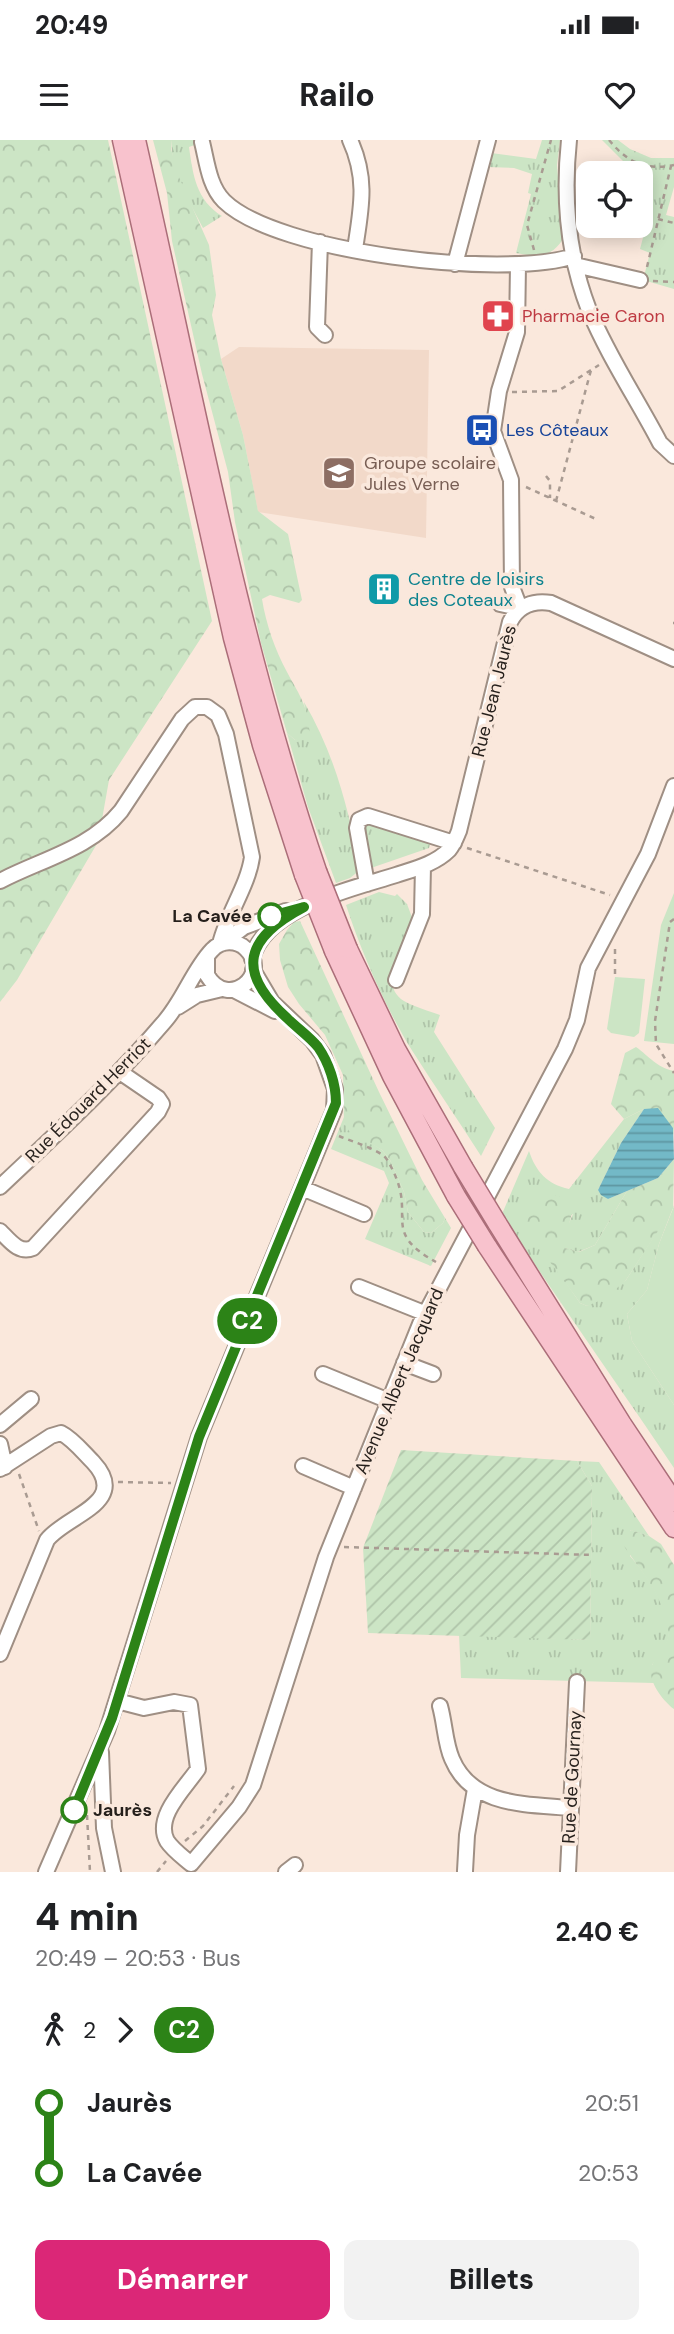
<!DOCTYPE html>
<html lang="fr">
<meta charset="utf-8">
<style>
body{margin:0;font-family:"DM Sans",sans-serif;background:#f2f2f2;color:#202124;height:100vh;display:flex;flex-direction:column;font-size:26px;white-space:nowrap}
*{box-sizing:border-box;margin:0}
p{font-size:23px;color:#757577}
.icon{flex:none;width:38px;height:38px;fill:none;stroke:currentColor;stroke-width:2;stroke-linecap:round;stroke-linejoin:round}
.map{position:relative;height:1732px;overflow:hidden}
.side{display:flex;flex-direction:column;background:#fff;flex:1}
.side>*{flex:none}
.badge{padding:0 14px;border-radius:23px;font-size:24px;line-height:46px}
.tools{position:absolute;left:576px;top:21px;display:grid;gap:14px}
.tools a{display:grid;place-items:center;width:77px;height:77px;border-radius:14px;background:#fff;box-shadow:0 4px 18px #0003;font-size:35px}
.map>.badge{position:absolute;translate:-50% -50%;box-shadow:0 0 0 4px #fff}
.legs{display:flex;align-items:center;gap:10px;height:77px;padding:0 35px;font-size:23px}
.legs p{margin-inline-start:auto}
.summary{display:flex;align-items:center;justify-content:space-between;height:119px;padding:0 35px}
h1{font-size:38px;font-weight:800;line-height:52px}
.primary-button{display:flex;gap:14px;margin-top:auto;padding:14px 35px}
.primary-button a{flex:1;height:80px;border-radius:14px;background:#db2777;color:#fff;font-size:28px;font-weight:800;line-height:80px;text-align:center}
.primary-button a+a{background:#f2f2f2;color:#202124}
ul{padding:0 35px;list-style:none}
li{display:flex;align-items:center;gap:24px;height:70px;font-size:26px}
li i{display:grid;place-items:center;width:10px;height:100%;margin:0 9px;background:currentColor}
li i::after{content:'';width:18px;height:18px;margin:-9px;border:5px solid;border-radius:50%;background:#fff}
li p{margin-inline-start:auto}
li:first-child i{background:linear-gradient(#0000 50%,currentColor 0)}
li:last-child i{background:linear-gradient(currentColor 50%,#0000 0)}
.status{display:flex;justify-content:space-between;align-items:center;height:49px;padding:0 35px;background:#fff;direction:ltr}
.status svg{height:19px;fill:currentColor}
header{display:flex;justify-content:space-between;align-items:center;height:91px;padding:0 35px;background:#fff;font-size:32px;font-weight:800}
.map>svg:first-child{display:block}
</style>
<div class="status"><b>20:49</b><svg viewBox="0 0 49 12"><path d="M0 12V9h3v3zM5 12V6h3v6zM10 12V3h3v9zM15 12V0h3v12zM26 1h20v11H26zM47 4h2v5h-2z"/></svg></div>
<header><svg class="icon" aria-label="menu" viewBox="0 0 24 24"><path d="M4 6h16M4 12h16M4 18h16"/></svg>Railo<svg class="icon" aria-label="heart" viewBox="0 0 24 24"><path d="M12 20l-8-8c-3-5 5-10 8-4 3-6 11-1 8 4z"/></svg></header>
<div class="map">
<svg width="674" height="1732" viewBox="0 0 674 1732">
<defs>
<pattern id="grass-tufts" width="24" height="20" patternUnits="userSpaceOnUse" patternTransform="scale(1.75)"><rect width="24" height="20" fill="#cce5c5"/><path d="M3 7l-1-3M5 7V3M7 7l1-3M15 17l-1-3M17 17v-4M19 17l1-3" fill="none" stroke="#afc4a9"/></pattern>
<pattern id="forest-crowns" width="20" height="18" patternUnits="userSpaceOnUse" patternTransform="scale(1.75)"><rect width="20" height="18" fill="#cce5c5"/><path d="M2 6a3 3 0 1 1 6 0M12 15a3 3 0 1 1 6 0" fill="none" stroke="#afc4a9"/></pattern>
<pattern id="garden-furrows" width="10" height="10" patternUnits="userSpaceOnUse" patternTransform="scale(1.75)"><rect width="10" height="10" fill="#cce5c5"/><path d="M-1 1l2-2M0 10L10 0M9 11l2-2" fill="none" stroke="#afc4a9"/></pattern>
<pattern id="water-rules" width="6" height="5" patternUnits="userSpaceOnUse" patternTransform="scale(1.75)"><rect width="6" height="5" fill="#73b9c7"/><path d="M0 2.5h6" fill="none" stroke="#5e96a1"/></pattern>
</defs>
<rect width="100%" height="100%" fill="#fae8dc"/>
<!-- built -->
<path fill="#f2d9c9" d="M239 207 429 210 426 398 258 372 243 295 221 219Z"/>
<!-- grass -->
<path fill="url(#grass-tufts)" d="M172 0H209L189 7C193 35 196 60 222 76L203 88C190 62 169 30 172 0Z
M542 0H560L557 25 563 99C550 119 537 117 516 113L531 54 528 53 532 34 514 28 487 27 491 13 536 19Z
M602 0H618L630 9 651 18H674V47L666 75 674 77V149L643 140 650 113 640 109 649 75 641 73 640 29 625 23Z
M304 562C335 615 349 670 360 730L350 738 336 743 308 667 287 593 295 600 309 594Z
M370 683 429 702 430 705 429 708 371 728 362 687Z
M379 752 395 756 397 754 407 764 413 780C407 802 375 843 404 861 415 867 429 871 440 875L434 892 495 988 481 1016C459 981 435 947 413 912 386 869 362 814 346 765Z
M644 969 621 1003 598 1050 608 1059 627 1051 595 1105 578 1112 565 1108V1092L573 1074 536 1099 580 1163 587 1166 626 1140 674 1065 659 1104 647 1150 627 1174 632 1201 674 1265V1328C617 1243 557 1160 502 1074L529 1011C536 1032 547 1044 569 1049L624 979Z
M344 977V983L360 996 382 1010 390 1020 404 1052 408 1072 424 1092 431 1093 443 1083 445 1078 451 1088 431 1126 365 1099 389 1043 384 1031 331 1009Z
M577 1321 599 1322 649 1396 630 1390V1416C646 1434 667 1465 669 1490 670 1504 659 1515 652 1525L654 1543 461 1538 459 1494 590 1500 592 1346Z"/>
<!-- forest -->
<path fill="url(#forest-crowns)" d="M0 0H108L212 481 109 640 98 702 17 840 0 862Z
M153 0H172L171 9 179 37 209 105 216 155 212 175 221 219 243 295 258 371 288 394 302 460 299 463 270 455 262 459C266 484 275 510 287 532 301 558 307 564 310 594L305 599 295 600 287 593 261 503 235 382 228 332 202 234 172 101 167 53Z
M300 781 379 952 422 1040 445 1078 443 1083 431 1093 424 1092 408 1072 404 1052 390 1020 382 1010 349 991 344 983 343 935 325 895 299 864 288 847 280 820 279 804 287 790 294 782Z
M636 907C650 917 656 927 674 931V995L673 988 644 969 624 979 611 964 625 913Z
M674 1019 673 1068 626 1140 606 1158 587 1166 580 1163C568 1145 530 1098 525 1081 521 1066 532 1057 543 1051L573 1061C573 1078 565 1091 565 1108L579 1112 595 1105 627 1051 658 1038Z
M631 1390 649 1396 661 1404 674 1425V1569C662 1560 645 1538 653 1523 659 1511 671 1503 668 1489 663 1454 640 1431 622 1403L623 1394Z"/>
<!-- garden -->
<path fill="url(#garden-furrows)" d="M401 1310 577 1321 592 1346 590 1500 368 1493 363 1408Z"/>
<!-- pitch -->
<path fill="#cce5c5" d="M674 753V904L644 901 661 785Z
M615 837 645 839 639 893 634 897 611 893 607 889Z
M674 1066V1265L632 1201 627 1174 647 1150 659 1104Z"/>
<!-- water -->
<path fill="url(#water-rules)" d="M658 968 673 988 674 1019 658 1038 608 1059 601 1055 598 1050 621 1003 644 969Z"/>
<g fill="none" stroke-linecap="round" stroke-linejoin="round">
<!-- minor casing -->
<g stroke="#9f8f84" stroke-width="18">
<path id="minor" d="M350 0C368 39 361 69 355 109
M569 0C563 57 568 116 589 170 608 216 637 259 660 303L674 316
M202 2C207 22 209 46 224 61 277 113 503 139 574 116
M320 102 317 187 325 195
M455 124 488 0
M518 125 517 192 499 251 493 291 511 340 512 447 520 468
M575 125 640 140
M500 464 520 468
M0 741C42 719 90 709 121 671L182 579 195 567H207L218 575 226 594 252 717C248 746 227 774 220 804
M367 744 357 688 359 680 368 676 454 703
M223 803 244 787 286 771
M252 819C264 768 352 749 396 735 414 729 435 724 449 710 454 704 456 698 459 691L510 482C518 466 533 460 551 463L674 519
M396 840 422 774 423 726
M234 850 275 871
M178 867 197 855 222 849
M0 1047C57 993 115 940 165 881 184 859 193 830 212 810 221 800 237 800 246 809 272 834 228 871 207 835V818
M302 1048 364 1074
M0 1091C10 1101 19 1114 33 1108L158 972 162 964 158 958 120 932
M359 1147 424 1173
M404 1223 433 1234
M323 1234 389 1261
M0 1285 31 1259
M0 1304 5 1327
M303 1326 354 1348
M0 1329 51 1296 61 1293C73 1299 83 1312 93 1322 131 1363 66 1375 47 1400L0 1514
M117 1561 144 1568 174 1562 190 1565 198 1629C185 1648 154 1677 167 1701 173 1710 183 1717 191 1724L239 1667 253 1645 326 1417 420 1184 565 909 577 880 588 828 648 714 674 646
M440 1566C445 1584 445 1603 452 1619 472 1667 527 1664 571 1668
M101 1612 104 1688 113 1732
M465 1731 467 1695 475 1649
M46 1732 107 1591 199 1297 334 970 335 949 323 915 312 900 272 862 253 830
M286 1732 295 1725
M568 1732 577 1542"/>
</g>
<!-- major casing -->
<g stroke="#ab6e79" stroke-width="21">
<path id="major" d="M122 0 233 498 262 605 304 735
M136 0C192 245 236 493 317 731
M348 809 396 909 463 1027
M334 811 392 936 456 1056
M497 1083 622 1284 674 1362
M487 1106 674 1388"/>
</g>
<!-- path -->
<path stroke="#a99b92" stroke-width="2.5" stroke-dasharray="5 5" stroke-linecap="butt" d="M609 0C627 22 645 31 674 25
M658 79 674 83
M534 110 527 85 551 0
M647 127 671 26
M653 141 674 142
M512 252 558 251 599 225
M546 336 550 341V358
M526 347 598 380
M556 361 591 230
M673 483H674
M467 708 610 755
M674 779 670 782 655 881 656 904 674 933
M615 809V837
M339 996C353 1002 372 1007 384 1016 389 1021 392 1029 395 1035 414 1078 382 1092 436 1122
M19 1334 39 1391
M118 1342 171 1343
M344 1407 593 1415
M87 1675 90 1732
M185 1701 203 1686 234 1646
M157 1732 166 1721"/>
<!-- minor -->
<use href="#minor" stroke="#fff" stroke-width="14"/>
<!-- major -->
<use href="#major" stroke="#f8c2cd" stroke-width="18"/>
<!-- major-bridge casing -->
<g stroke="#ab6e79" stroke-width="21" stroke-linecap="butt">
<path id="major-bridge" d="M317 731 348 809
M304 735 334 811
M463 1027 497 1083
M456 1056 487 1106"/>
</g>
<!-- major-bridge -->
<use href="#major-bridge" stroke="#f8c2cd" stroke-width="18"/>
</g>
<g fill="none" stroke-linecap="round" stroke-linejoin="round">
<!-- line-1 casing -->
<g stroke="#fff" stroke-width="16">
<path id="line-1" d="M74 1670 112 1578 199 1297 336 963C336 944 329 923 318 907 309 896 297 888 287 878 235 831 245 798 304 767L271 776"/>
</g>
<!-- line-1 -->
<use href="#line-1" stroke="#2c8317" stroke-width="10"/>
</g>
<!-- icons -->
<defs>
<g id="pharmacy-square" transform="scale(1.75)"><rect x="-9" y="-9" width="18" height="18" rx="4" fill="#e0444e" stroke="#fae8dc"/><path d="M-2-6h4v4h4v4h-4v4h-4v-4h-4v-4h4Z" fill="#fff"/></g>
<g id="bus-square" transform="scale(1.75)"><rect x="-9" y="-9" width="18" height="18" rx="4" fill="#1a4fb4" stroke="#fae8dc"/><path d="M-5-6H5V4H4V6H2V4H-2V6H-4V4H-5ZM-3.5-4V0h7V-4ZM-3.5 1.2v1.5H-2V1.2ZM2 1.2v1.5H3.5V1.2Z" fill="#fff"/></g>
<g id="school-square" transform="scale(1.75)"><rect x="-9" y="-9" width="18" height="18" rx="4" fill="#8d6e63" stroke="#fae8dc"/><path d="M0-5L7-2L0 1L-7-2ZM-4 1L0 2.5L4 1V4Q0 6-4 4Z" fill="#fff"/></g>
<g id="building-square" transform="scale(1.75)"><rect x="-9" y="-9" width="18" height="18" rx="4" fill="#0f9aa8" stroke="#fae8dc"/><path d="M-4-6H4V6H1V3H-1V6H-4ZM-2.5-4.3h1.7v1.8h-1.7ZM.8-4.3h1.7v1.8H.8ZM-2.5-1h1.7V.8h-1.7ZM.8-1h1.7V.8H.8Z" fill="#fff"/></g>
</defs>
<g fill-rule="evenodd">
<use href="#pharmacy-square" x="498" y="176"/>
<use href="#bus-square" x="482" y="290"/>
<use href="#school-square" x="339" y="333"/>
<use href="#building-square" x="384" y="449"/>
</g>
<!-- markers -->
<g fill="#fff" stroke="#2c8317" stroke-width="3.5">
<circle cx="271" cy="776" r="12"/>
<circle cx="74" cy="1670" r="12"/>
</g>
<g text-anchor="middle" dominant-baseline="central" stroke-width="7" stroke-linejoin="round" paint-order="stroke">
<!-- health labels -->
<g font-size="18" fill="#be3a42" stroke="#fae8dc" text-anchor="start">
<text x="522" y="176">Pharmacie Caron</text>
</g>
<!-- transit labels -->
<g font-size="18" fill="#164399" stroke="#fae8dc" text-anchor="start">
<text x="506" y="290">Les Côteaux</text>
</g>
<!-- education labels -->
<g font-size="18" fill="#785e54" stroke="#fae8dc" text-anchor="start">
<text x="364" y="323">Groupe scolaire<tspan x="364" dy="21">Jules Verne</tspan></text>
</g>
<!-- culture labels -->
<g font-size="18" fill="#0d838f" stroke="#fae8dc" text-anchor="start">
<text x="408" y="439">Centre de loisirs<tspan x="408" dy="21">des Coteaux</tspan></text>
</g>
<!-- street labels -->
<g font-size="18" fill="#251f1b" stroke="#fae8dc">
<text transform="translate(494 551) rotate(-76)">Rue Jean Jaurès</text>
<text transform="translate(88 960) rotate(-45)">Rue Édouard Herriot</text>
<text transform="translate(399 1241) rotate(-67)">Avenue Albert Jacquard</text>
<text transform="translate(572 1637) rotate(-87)">Rue de Gournay</text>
</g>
<!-- stop labels -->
<g font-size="18" font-weight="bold" fill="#251f1b" stroke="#fae8dc" text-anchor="end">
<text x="252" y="776">La Cavée</text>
<text x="93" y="1670" text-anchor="start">Jaurès</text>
</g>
</g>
</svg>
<div class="tools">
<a><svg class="icon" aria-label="locate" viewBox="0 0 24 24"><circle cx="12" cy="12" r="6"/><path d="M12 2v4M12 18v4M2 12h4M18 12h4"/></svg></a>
</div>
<b class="badge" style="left:247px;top:1181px;background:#2c8317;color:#fff">C2</b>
</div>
<section class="side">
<div class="summary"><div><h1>4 min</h1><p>20:49 – 20:53 · Bus</p></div><b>2.40 €</b></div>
<div class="legs"><svg class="icon" aria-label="walk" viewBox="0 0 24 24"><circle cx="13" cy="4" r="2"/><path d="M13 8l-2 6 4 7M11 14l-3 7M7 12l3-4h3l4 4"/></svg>2<svg class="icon" aria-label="forward" viewBox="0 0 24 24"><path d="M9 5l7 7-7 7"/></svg><b class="badge" style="background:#2c8317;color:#fff">C2</b></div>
<ul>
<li><i style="color:#2c8317"></i><b>Jaurès</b><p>20:51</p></li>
<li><i style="color:#2c8317"></i><b>La Cavée</b><p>20:53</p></li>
</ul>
<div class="primary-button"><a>Démarrer</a><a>Billets</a></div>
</section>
